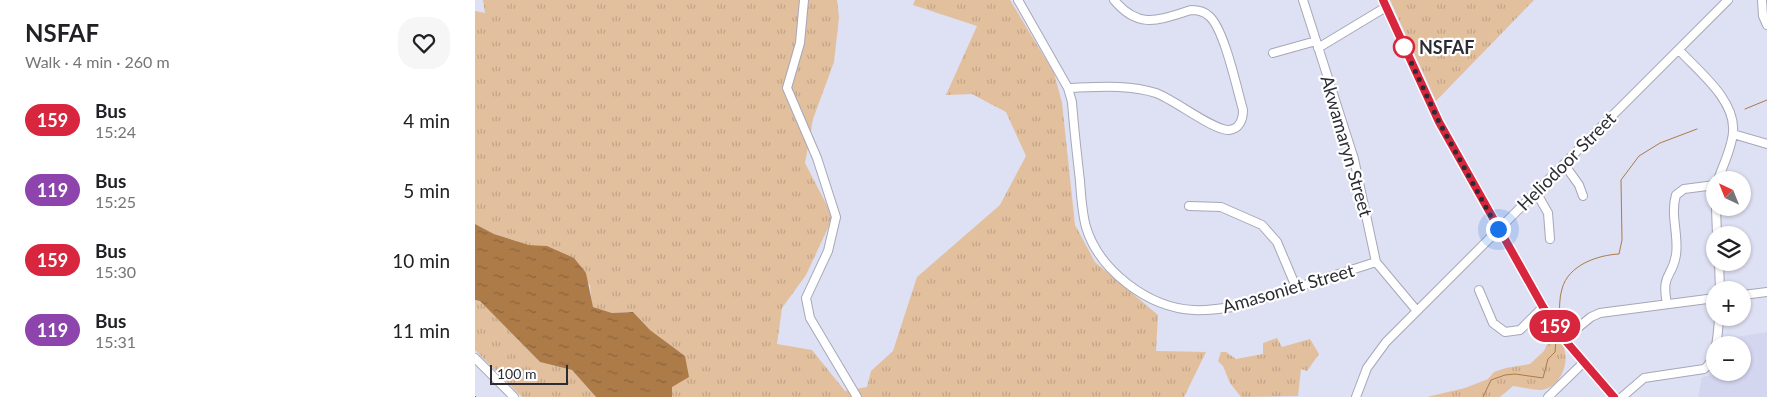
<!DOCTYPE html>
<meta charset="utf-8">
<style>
body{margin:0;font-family:Lato,sans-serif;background:#f6f6f6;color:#202124;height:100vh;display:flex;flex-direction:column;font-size:19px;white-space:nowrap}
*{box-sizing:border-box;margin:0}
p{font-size:16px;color:#757577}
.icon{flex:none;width:28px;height:28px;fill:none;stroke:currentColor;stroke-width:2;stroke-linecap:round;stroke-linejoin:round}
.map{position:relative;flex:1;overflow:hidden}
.side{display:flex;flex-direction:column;background:#fff;width:475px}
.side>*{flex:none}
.badge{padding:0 10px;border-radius:16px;font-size:18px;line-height:32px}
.needle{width:32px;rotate:317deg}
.controls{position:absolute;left:1231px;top:171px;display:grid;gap:10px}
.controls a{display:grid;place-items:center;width:45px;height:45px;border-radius:50%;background:#fff;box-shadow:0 1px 4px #0004;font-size:25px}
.scale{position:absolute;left:15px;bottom:12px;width:78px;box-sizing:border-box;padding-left:5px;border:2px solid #2c2d34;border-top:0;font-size:14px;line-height:18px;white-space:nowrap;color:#2c2d34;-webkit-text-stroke:4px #fff;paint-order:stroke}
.you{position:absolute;width:25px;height:25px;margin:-12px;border:4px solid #fff;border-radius:50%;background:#1a73e8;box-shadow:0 0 0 8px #1a73e833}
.map>.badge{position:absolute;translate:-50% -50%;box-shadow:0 0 0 2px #fff}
.round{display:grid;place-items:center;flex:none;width:52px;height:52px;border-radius:20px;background:#f6f6f6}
.summary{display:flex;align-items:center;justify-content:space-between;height:85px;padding:0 25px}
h1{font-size:24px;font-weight:700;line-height:38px}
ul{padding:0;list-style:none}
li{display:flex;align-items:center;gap:15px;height:70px;padding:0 25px}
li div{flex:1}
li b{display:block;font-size:19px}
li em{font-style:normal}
li .badge{min-width:55px;font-weight:700;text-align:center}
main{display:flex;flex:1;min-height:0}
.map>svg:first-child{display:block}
</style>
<main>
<section class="side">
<div class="summary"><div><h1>NSFAF</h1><p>Walk · 4 min · 260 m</p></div><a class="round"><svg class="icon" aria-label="heart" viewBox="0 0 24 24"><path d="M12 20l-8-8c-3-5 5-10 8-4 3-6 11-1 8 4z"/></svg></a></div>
<ul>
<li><span class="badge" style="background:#d7263d;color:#fff">159</span><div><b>Bus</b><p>15:24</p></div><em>4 min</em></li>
<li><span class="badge" style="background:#8e44ad;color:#fff">119</span><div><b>Bus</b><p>15:25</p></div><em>5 min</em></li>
<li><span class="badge" style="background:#d7263d;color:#fff">159</span><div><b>Bus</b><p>15:30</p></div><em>10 min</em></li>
<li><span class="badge" style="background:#8e44ad;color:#fff">119</span><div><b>Bus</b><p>15:31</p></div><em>11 min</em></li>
</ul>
</section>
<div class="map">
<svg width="1292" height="397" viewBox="0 0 1292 397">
<defs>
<pattern id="grass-tufts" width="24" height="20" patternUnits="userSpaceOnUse" patternTransform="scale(1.25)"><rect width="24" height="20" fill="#e2bf9d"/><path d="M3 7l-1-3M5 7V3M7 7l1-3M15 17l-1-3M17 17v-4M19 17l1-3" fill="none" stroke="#c2a488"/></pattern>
<pattern id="water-ripples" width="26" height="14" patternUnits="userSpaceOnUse" patternTransform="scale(1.25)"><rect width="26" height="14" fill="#ac7b48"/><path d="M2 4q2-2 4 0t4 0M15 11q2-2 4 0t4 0" fill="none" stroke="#8c653d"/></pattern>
</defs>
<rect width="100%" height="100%" fill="#dee0f3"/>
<!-- built -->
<path fill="#d4d6f0" d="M1292 332V397H1223L1227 377 1246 373 1268 372V345H1248L1249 339Z"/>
<!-- grass -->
<path fill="url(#grass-tufts)" d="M8 0H362L364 17 359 62 338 119 330 163 358 217 331 275 307 308 302 344 337 350 370 391 392 387 396 371 418 351 442 277 525 205 551 156 531 112 497 94 471 95 502 26 438 5 440 0H535L579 73 587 103 600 225 620 262 683 315 681 351 731 352 709 397H197V387L210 356 175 330 158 312 137 313 117 307 115 285 72 246 54 245 19 234 0 224V11L10 13Z
M915 0H1059L961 101Z
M0 300 5 301 65 362 97 370 121 397H47L0 350Z
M1077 334C1081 338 1086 342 1088 346 1096 362 1085 388 1066 390 1057 390 1047 387 1038 386L1025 397H952L990 388 1013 379 1019 372 1031 368 1055 364 1069 351Z
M802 338 807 347 835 339 844 354 832 371 826 369 823 396 766 397 755 383 748 366 743 361 746 352H751L761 359 788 354V343Z"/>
<!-- water -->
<path fill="url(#water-ripples)" d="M0 224 19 234 54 245 72 246 99 258 111 273 118 307 137 313 158 312 175 330 210 356 214 377 197 387V397H121L97 370 65 362 5 301 0 300Z"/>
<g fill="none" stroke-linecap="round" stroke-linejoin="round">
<!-- stream -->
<path stroke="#ac7b48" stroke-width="1" d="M1270 109 1292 100
M1084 317C1085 308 1084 298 1087 289 1093 265 1123 255 1144 254L1147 240 1146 180 1164 156 1185 143 1222 129
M1008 397 1016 380 1030 375 1040 374 1068 378 1073 359 1080 352 1081 340"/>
<!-- minor casing -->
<g stroke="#a6a7b9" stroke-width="10">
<path id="minor" d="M329 0 325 43 312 88 342 158 361 217 353 251 331 298 335 318 382 397
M543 0 593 88 597 102C599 129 602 155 605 181 606 196 607 212 611 227 624 270 673 308 719 310 734 311 750 308 764 306L901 262
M828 0 879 159 901 262 942 311
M908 0 964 122 1068 307 1089 339 1139 397
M1287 0 1288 16 1292 25
M843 48 911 7
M1204 50C1223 71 1261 100 1258 132 1257 148 1248 165 1243 180
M798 53 841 41
M593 88C621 87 654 84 681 93 700 100 739 131 754 130 764 129 768 120 768 110 762 89 749 28 734 16 729 11 722 10 716 10 684 20 664 30 639 0
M1258 134 1292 144
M1089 164 1104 185 1108 196
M1061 192 1073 213 1075 239
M714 206 746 207 787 225 802 242 821 287
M1241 208 1242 235
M1244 262 1245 290
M1004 290 1018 323 1030 332 1045 330 1068 307
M1268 295 1292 292
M1192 304C1186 272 1197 279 1201 255 1204 235 1195 215 1201 195L1209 189 1240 185
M1089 339 1116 317 1125 313 1240 298
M0 358 39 397
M881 397 892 368 911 342 1253 0
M1073 397 1108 363
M1147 397 1169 378 1229 369C1242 360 1243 332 1244 318"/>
</g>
<!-- minor -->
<use href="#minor" stroke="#fff" stroke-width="8"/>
<!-- rail -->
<path stroke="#6a6b77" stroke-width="1" stroke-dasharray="2.5 5" stroke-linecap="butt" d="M0 396 1 397"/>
</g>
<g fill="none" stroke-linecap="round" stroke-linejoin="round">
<!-- line casing -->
<g stroke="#fff" stroke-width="11">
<path id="line" d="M908 0 964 122 1068 307 1089 339 1139 397"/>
</g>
<!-- line -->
<use href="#line" stroke="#d7263d" stroke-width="8"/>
<!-- walk -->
<path stroke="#2c2d34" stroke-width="5" stroke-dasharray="0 9" d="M929 47 964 122 1023 229"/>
</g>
<!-- markers -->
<circle fill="#fff" stroke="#d7263d" stroke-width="2.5" cx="929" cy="47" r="10"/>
<g text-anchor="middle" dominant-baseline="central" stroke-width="4.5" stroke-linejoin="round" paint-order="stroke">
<!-- stop labels -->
<g font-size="18" font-weight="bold" fill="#2c2d34" stroke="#fff" text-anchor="start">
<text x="944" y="47">NSFAF</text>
</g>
<!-- street labels -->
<g font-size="18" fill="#2c2d34" stroke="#fff">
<text transform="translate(872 146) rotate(74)">Akwamaryn Street</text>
<text transform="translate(1091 161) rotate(-45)">Heliodoor Street</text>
<text transform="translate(813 288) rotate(-16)">Amasoniet Street</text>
</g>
</g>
</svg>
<div class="controls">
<a><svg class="needle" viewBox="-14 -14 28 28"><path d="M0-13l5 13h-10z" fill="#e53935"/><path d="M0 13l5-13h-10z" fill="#757577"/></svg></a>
<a><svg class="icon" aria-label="layers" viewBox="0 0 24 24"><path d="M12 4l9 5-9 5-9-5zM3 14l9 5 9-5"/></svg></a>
<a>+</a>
<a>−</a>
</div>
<div class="scale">100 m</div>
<div class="you" style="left:1023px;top:229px"></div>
<b class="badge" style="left:1080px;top:326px;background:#d7263d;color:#fff">159</b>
</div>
</main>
